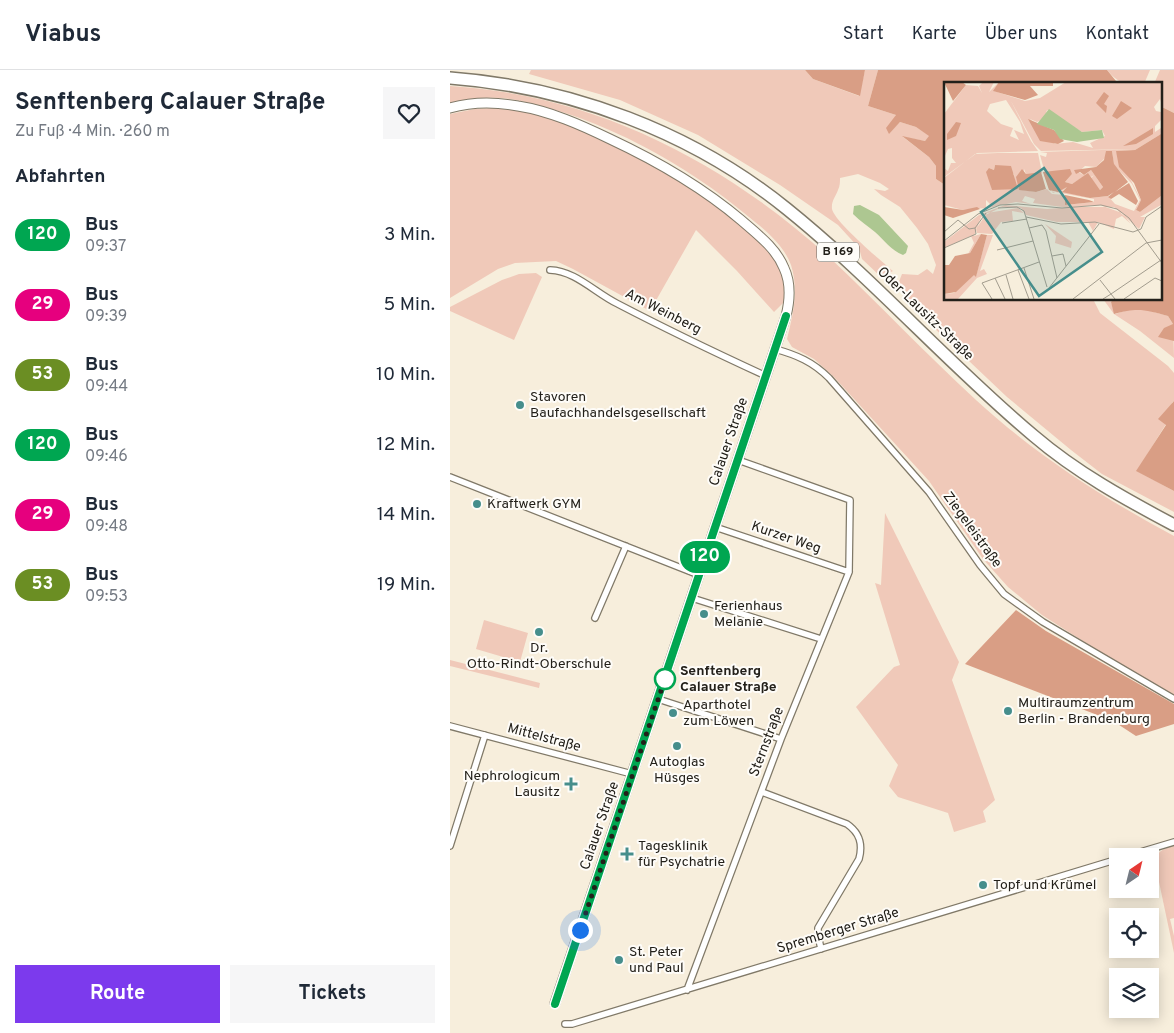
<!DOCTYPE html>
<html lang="de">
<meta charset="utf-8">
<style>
body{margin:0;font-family:Overpass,sans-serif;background:#f6f6f7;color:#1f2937;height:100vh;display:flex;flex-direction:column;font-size:19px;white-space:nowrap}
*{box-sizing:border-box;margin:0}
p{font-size:16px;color:#747a83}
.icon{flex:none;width:28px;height:28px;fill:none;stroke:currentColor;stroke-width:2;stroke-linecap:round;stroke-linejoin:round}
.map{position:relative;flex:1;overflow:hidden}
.details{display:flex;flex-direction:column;background:#fff;width:450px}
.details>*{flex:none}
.badge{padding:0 10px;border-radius:16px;font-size:18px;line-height:32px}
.needle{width:32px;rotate:35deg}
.buttons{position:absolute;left:659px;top:778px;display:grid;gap:10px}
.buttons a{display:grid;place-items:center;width:50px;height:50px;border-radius:0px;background:#fff;box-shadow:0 2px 12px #0003;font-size:25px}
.you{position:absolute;width:25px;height:25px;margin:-12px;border:4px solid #fff;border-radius:50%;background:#1a73e8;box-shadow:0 0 0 8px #1a73e833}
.map>.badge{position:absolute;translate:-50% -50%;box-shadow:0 0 0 2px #fff}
h2{padding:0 15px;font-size:19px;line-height:45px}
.round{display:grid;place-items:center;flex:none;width:52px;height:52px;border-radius:0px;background:#f6f6f7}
.overview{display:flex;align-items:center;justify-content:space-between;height:85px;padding:0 15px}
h1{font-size:24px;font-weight:700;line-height:38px}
.button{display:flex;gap:10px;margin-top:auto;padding:10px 15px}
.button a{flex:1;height:58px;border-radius:0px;background:#7c3aed;color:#fff;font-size:20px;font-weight:700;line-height:58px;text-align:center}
.button a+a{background:#f6f6f7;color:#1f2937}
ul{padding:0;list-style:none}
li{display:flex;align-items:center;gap:15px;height:70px;padding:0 15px}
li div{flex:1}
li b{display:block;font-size:19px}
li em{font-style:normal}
li .badge{min-width:55px;font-weight:700;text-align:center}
header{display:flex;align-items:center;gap:30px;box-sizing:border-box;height:70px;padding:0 25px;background:#fff;border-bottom:1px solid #e0e1e3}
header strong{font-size:24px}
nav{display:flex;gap:28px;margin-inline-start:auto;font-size:18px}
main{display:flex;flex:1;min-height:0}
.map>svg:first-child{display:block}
</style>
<header>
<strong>Viabus</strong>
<nav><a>Start</a><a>Karte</a><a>Über uns</a><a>Kontakt</a></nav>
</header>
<main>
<section class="details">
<div class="overview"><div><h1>Senftenberg Calauer Straße</h1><p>Zu Fuß · 4 Min. · 260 m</p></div><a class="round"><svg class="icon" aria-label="heart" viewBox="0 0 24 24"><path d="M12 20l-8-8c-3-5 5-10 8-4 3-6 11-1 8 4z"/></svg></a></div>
<h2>Abfahrten</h2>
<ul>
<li><span class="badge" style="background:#00a651;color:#fff">120</span><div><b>Bus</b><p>09:37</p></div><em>3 Min.</em></li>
<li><span class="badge" style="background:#e6007e;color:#fff">29</span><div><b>Bus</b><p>09:39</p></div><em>5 Min.</em></li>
<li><span class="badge" style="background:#6b8e23;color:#fff">53</span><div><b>Bus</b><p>09:44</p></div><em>10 Min.</em></li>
<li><span class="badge" style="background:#00a651;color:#fff">120</span><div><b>Bus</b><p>09:46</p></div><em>12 Min.</em></li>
<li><span class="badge" style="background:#e6007e;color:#fff">29</span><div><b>Bus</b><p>09:48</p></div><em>14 Min.</em></li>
<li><span class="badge" style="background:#6b8e23;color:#fff">53</span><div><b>Bus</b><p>09:53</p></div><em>19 Min.</em></li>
</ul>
<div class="button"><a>Route</a><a>Tickets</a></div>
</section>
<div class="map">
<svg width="724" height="963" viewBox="0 0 724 963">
<rect width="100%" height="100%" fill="#f7eedc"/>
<!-- green -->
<path fill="#f0c9b9" d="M81 0H355L363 9 409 26 415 0H428L418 36 446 45 439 63 450 52 466 57 480 66 475 71 453 67 479 87 486 96V109L495 115V229H643L650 243 718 296 724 303V331L722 333 716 354 687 401 724 421V442L652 404 621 380 557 327 462 237 448 214 452 204 468 205 477 199 483 204 486 195 478 174 467 158 450 137 431 125 424 119 435 121 439 119 430 113 408 104 390 108C390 112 390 116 388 120 386 126 381 131 382 139 384 151 431 191 443 201L431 207 412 189 409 178 388 155 330 115 248 65 170 30 79 4Z
M657 0H700L694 14C675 14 670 15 657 0Z
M710 0H724V43L710 36V14H704Z
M0 16C145 25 273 91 379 187 429 234 476 284 526 330 586 385 653 428 724 466V629L592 545 558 517 533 489 479 411 384 307 364 289 342 277 337 269C343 245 349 220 341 195 334 175 314 159 299 147 236 94 152 48 71 31 50 26 22 27 0 33Z
M43 38C60 40 77 41 93 45 155 63 299 141 330 199 335 209 335 221 334 232L324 242 287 201 246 160 200 241 123 199 106 191 65 193 48 199 0 228V44L25 39Z
M86 203 92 207 64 270 0 241V237L52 210 69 204Z
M653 229H663L661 232 665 244 681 239 697 240 718 246 723 254 724 288 690 261 664 244Z
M435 443 509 592 502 610 545 730 533 741 536 752 504 762 498 743 448 727 439 716 448 695 406 637 444 597 450 595 425 513 431 515Z
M34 550 78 563 70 592 26 579Z
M0 590 90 613 89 618 0 596Z
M724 776V848L720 849 724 866V883L705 793C706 781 713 779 724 776Z"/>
<!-- forest -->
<path fill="#d99e85" d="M355 0H415L410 26 363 9Z
M428 0H657L666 11 673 14H495V115L486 109V96L479 87 452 66 475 71 479 66 466 57 450 52 439 64 436 58 446 45 418 36Z
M710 36 724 43V271L708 267 714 258 723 254 718 246C696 240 688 237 664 244L661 232 663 229H710Z
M724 331V421L686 401 716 355 708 349Z
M566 540 596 561 724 634V654L686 666 663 651 515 594Z"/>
<!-- water -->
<path fill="#adc791" d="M410 135 429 145 458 176 456 183 453 185C441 180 434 170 425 162 418 156 410 151 403 144L404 136Z"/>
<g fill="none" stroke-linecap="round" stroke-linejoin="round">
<!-- street casing -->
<g stroke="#807968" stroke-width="8">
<path id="street" d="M100 200C126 201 145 223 168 234 216 259 266 283 316 306
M325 279C347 285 363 292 379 308L479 422 530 495 554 524 593 552 724 629
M0 407 249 505
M265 457 399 502
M242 528 371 569
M145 548 176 476
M208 629 331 669
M0 656 182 704
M312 722 397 754C410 763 413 774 409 789L368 858V865L371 879
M0 776 35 665
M677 786 724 772
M237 920 331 669 399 502 400 430 288 390
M115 954H122L668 789"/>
</g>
<!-- secondary casing -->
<g stroke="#807968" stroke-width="11">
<path id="secondary" d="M0 38C21 32 46 32 68 36 100 41 131 55 160 69 207 91 252 117 291 150 307 164 326 178 334 198 341 213 340 230 336 246L105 933"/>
</g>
<!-- highway casing -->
<g stroke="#807968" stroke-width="14">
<path id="highway" d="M0 8C121 17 242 62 337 139 424 209 498 294 584 366 626 402 675 429 724 455"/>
</g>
<!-- street -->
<use href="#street" stroke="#fff" stroke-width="5.5"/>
<!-- secondary -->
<use href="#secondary" stroke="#fff" stroke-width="9"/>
<!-- highway -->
<use href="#highway" stroke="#fff" stroke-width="11"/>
</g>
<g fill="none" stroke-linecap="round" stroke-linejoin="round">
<!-- line casing -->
<g stroke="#fff" stroke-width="11">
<path id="line" d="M105 934 336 246"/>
</g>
<!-- line -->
<use href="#line" stroke="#00a651" stroke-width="8"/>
<!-- walk -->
<path stroke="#23201a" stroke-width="5" stroke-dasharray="0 9" d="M130 860 215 609"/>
</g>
<!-- markers -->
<g fill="#468e8c" stroke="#fefcf8" stroke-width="2">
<circle cx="70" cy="335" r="5"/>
<circle cx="27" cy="434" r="5"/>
<circle cx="254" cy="544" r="5"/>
<circle cx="89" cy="562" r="5"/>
<circle cx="558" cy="641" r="5"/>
<circle cx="223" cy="643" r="5"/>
<circle cx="227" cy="676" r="5"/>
<path d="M118.5 706.5h5v5h5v5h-5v5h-5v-5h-5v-5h5z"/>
<path d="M174.5 776.5h5v5h5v5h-5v5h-5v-5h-5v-5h5z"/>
<circle cx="533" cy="815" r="5"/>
<circle cx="169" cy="890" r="5"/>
</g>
<circle fill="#fff" stroke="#00a651" stroke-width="2.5" cx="215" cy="609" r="10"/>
<g text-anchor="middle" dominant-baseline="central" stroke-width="4" stroke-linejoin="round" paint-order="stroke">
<!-- shield labels -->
<rect fill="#fefcf8" stroke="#65625d" stroke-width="1" x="367" y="172.5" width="42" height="19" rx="4"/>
<g font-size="12" font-weight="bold" fill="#23201a">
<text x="388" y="182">B 169</text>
</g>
<!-- street labels -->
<g font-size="14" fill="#23201a" stroke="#fefcf8">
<text transform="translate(213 242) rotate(27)">Am Weinberg</text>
<text transform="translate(475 244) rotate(44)">Oder-Lausitz-Straße</text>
<text transform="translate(279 372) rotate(-71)">Calauer Straße</text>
<text transform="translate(522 460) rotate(54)">Ziegeleistraße</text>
<text transform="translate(336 468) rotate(19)">Kurzer Weg</text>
<text transform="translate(94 668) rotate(15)">Mittelstraße</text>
<text transform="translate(317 672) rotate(-69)">Sternstraße</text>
<text transform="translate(150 756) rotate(-71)">Calauer Straße</text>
<text transform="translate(388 861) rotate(-17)">Spremberger Straße</text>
</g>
<!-- poi labels -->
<g font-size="14" fill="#23201a" stroke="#fefcf8" text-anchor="start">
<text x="80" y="327">Stavoren<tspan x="80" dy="16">Baufachhandelsgesellschaft</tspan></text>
<text x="37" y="434">Kraftwerk GYM</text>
<text x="264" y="536">Ferienhaus<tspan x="264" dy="16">Melanie</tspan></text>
<text x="89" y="578" text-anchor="middle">Dr.<tspan x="89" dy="16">Otto-Rindt-Oberschule</tspan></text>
<text x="568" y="633">Multiraumzentrum<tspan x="568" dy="16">Berlin - Brandenburg</tspan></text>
<text x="233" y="635">Aparthotel<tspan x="233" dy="16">zum Löwen</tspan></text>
<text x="227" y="692" text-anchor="middle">Autoglas<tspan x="227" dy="16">Hüsges</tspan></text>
<text x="110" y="706" text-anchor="end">Nephrologicum<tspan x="110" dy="16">Lausitz</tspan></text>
<text x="188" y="776">Tagesklinik<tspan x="188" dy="16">für Psychatrie</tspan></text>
<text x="543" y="815">Topf und Krümel</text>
<text x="179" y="882">St. Peter<tspan x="179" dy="16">und Paul</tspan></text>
</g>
<!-- stop labels -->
<g font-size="14" font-weight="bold" fill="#23201a" stroke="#fefcf8" text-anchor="start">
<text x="230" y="601">Senftenberg<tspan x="230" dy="16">Calauer Straße</tspan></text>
</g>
</g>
<!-- overview -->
<g transform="translate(494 12)">
<rect width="218" height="218" fill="#f7eedc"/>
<path d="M39 0H50L45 10 55 0 50 9 81 19 96 16 122 0H217V20L216 17 210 25 212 29 217 30V38L211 44V50L217 46V52L191 68 172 69 197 118 192 128 196 130 217 114V123L196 135H201L195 147 170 125H118L89 121 91 117 81 114 78 119 87 122 72 120 44 126 46 122 42 118V126L19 128 0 123V96L31 72 54 71H94L98 91 82 92 80 87 79 108 92 110 103 107 108 112 121 113V123L150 120V117L106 109 96 73 102 75 103 71 96 70 189 67 97 69 90 62 67 19 87 59 94 69 33 71 0 95V86L4 89 7 81H12L8 76V66L4 67 0 76V32L22 3 34 4 38 11 35 4ZM62 18 76 40 80 52 70 48 75 58 66 54 69 46 57 42 43 29 46 22ZM103 28 138 50 158 48 161 54 146 61 149 66 129 60 111 62 86 37 93 40 100 37ZM168 69 170 83 188 102 196 118 190 129 171 122 164 114 146 116 118 109 123 105 109 111 105 106 99 90 125 89 128 92 121 100 128 102 144 92 147 95 150 93 147 96 156 108 159 105 147 88 140 93 134 90 141 84 152 85ZM51 83 70 92 71 102 48 108 45 86 50 88ZM61 123 103 127 156 123 178 131 187 142 178 134 172 137 170 147 154 140 149 149 144 140H113L82 133 77 126 58 125 37 135 30 154 37 152 26 171 24 172 30 161 27 154 0 166V160L35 133ZM74 126 80 131 68 129 69 139 57 140 48 152 33 151 32 147 43 131ZM101 142 128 160 127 166 111 161 112 154ZM43 153H49L36 189 40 187 43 192 33 196 14 217H0V212L10 211 30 192 32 194Z" fill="#f0c9b9" fill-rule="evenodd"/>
<path d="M0 0H18L22 3 9 19ZM55 0H109V4H86L94 13 81 18 49 9ZM160 10 165 14 160 22 163 24 162 31 152 21ZM177 19 188 26 173 37 168 34ZM84 37 110 48 120 59 114 62 96 59ZM12 40 17 41 12 54 3 58V52ZM209 46V52L192 62 179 64ZM217 52V114L196 130 192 128 197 118 190 101 175 85 172 69 191 68ZM162 69H168L170 82 184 100 171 110 185 101 194 119 192 123 175 112 167 117 164 115 170 110 164 114 146 116 118 110 123 105 114 110 105 108 99 90 126 87 128 92 121 100 128 102 144 91 156 108 159 105 147 88 140 93 136 90 132 92 130 88 152 85 160 78ZM51 83 67 84 74 107 48 108 42 90 45 86 50 88ZM78 87 82 92 97 90 102 107 92 110 75 108 72 95ZM121 113 145 118 150 120 121 123ZM0 125 19 128 33 125 36 127 9 136 0 133ZM37 152 43 153 32 195 30 193 12 210 0 212V183H5L11 174 26 171Z" fill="#d99e85"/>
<path d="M105 27 138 50 158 48 160 56 133 60 116 57 110 48 93 42Z" fill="#adc791"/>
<path fill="none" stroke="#a29c8e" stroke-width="1" d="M54 126 73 125 80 129 103 205M82 135 117 142 151 140 189 150 197 147 202 135 218 124M58 141 83 137M85 146 98 143 102 149 113 196M0 150 14 138 25 147 31 146 42 131M0 159 34 132 56 123 74 122 118 126 157 123 173 127 185 136 218 181M0 166 32 152 31 146M53 168 89 159M108 174 119 172 122 184M80 186 90 217M74 188 85 217M62 193 69 217M51 196 61 217M156 198 167 212M105 206 155 142M167 212 217 178M48 217 38 201 95 180M129 217 202 161 218 158M159 217 167 212 171 217M180 217 211 196 218 199"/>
<path fill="#468e8c" fill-opacity="0.15" stroke="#468e8c" stroke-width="2.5" d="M100 86 158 170 95 214 37 130Z"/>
<rect width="218" height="218" fill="none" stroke="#23201a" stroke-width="2.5"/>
</g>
</svg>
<div class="buttons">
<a><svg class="needle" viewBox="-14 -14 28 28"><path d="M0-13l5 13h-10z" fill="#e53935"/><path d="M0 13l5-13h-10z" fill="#747a83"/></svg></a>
<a><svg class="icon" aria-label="locate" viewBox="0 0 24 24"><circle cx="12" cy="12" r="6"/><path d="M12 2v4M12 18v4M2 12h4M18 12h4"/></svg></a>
<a><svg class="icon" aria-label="layers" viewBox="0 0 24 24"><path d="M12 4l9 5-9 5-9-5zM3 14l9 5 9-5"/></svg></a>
</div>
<div class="you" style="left:130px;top:860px"></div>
<b class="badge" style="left:255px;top:487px;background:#00a651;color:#fff">120</b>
</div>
</main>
